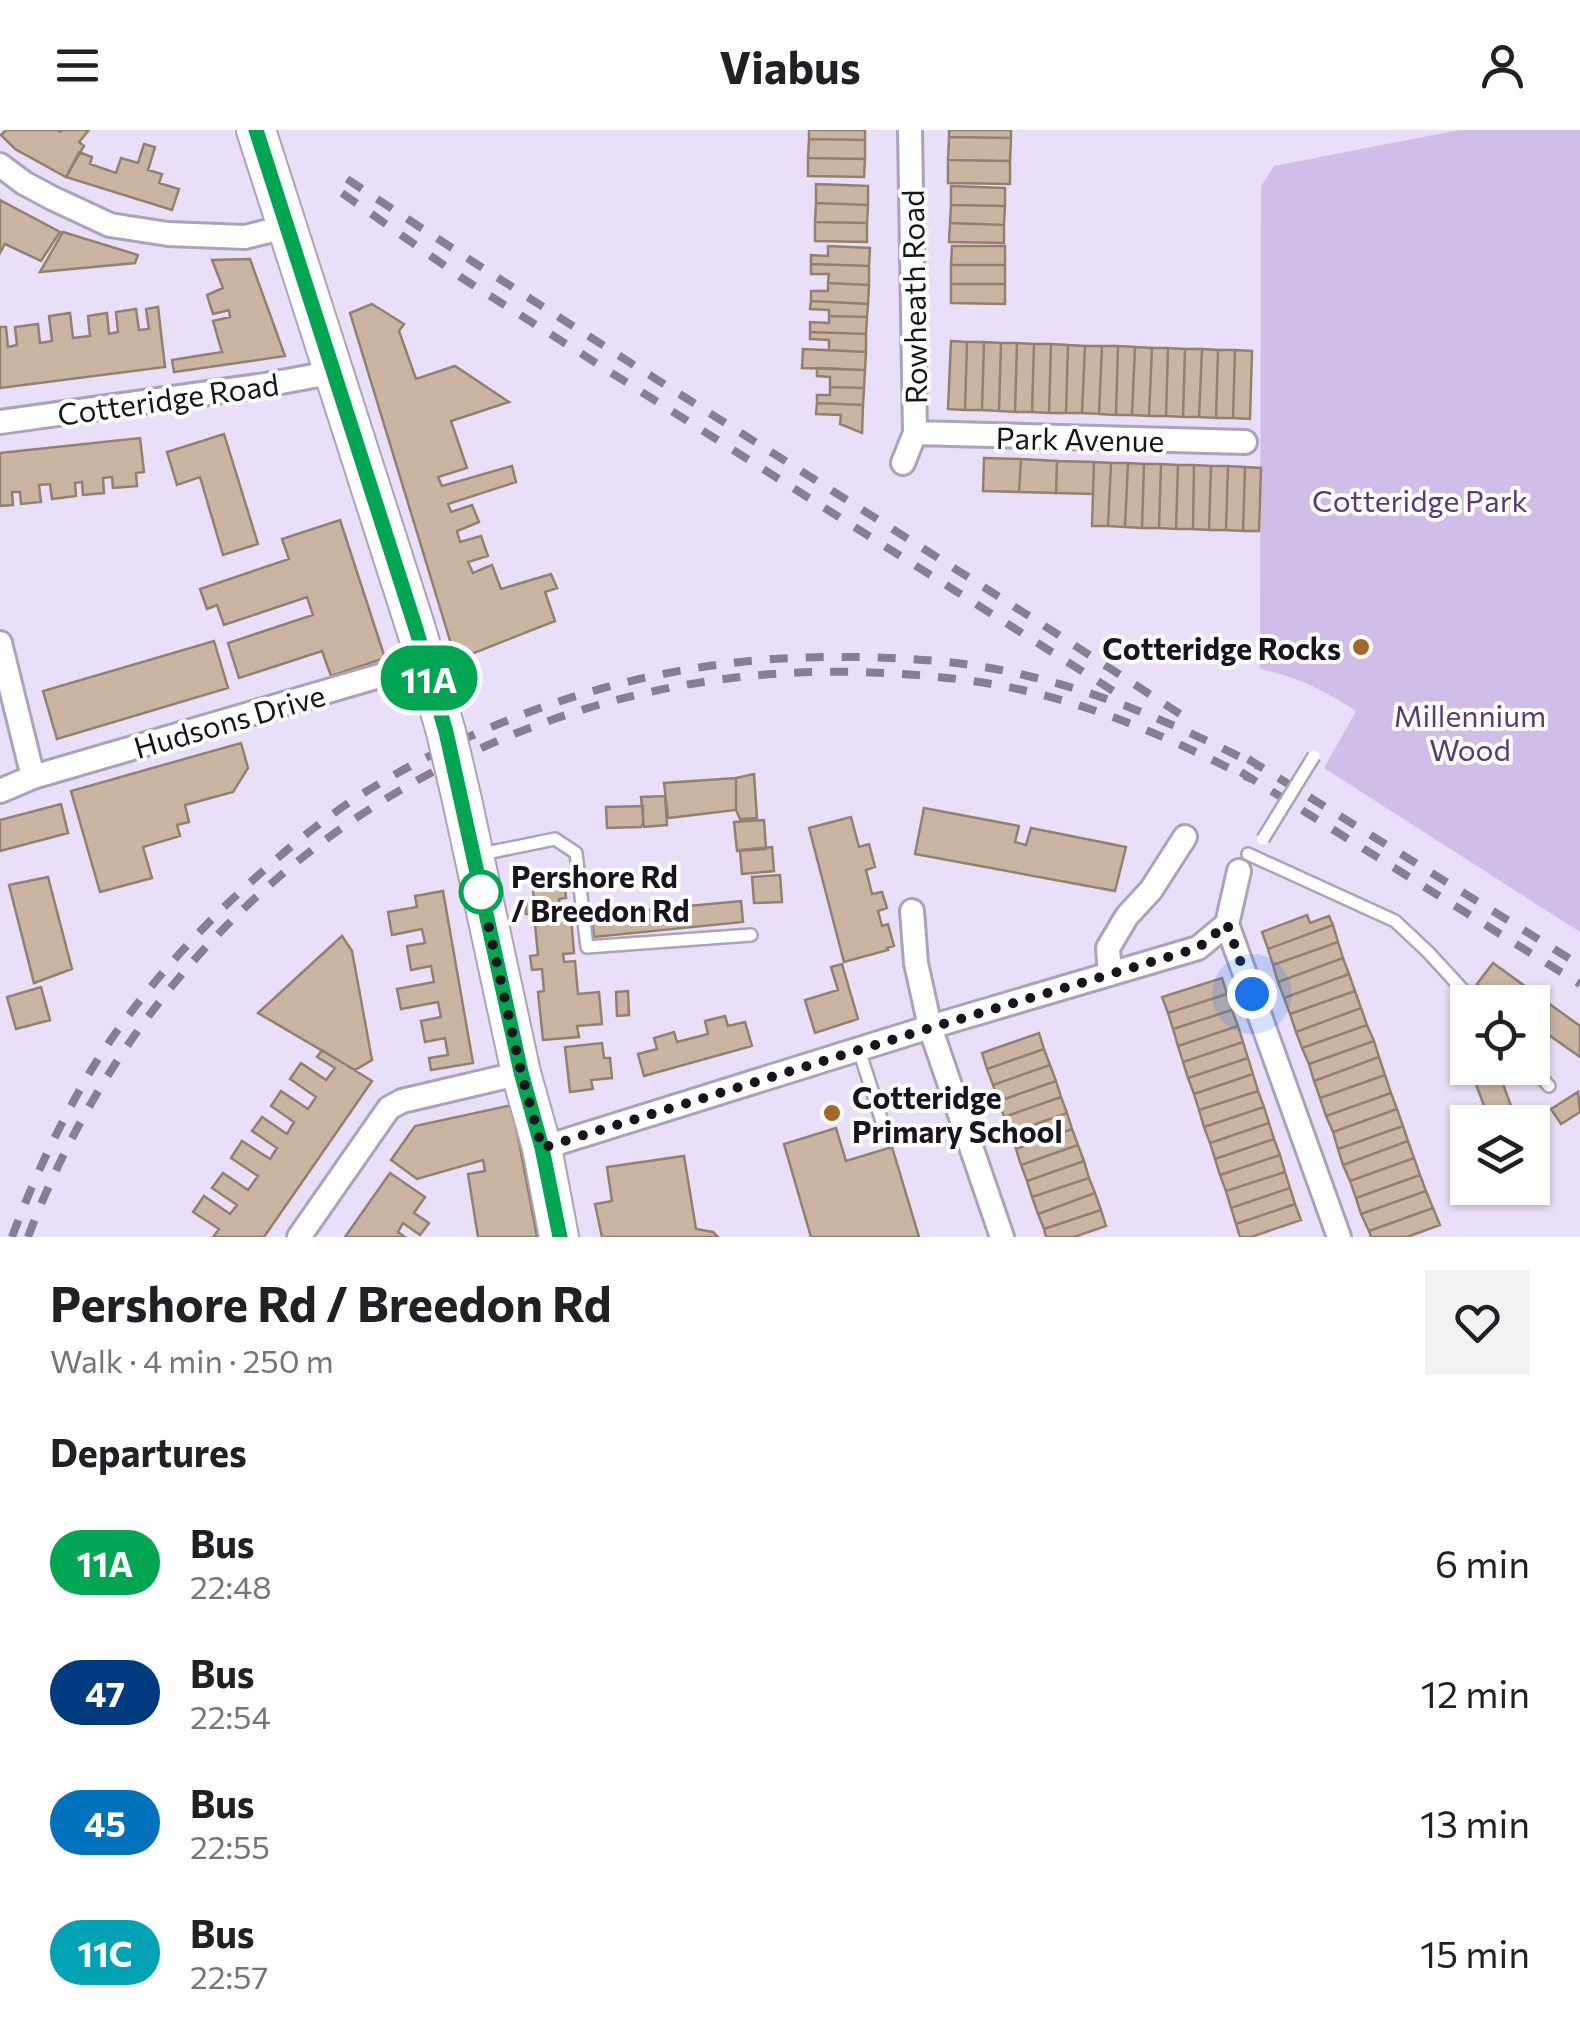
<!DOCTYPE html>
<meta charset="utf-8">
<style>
body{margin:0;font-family:Commissioner,sans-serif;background:#f2f2f2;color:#202124;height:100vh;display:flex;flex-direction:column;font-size:38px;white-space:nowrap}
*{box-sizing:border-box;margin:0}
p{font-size:32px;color:#757577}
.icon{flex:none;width:55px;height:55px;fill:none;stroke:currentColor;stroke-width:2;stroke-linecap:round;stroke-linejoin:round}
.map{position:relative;height:1107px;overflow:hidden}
.side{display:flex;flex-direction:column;background:#fff;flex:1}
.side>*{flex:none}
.badge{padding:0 20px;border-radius:32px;font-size:35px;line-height:65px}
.fabs{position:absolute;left:1450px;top:855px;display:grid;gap:20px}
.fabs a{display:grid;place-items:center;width:100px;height:100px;border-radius:0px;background:#fff;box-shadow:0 2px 8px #0004;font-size:50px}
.you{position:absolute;width:50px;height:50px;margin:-25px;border:8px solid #fff;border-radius:50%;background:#1a73e8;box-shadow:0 0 0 15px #1a73e833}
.map>.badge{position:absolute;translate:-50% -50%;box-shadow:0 0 0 5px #fff}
h2{padding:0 50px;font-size:38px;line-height:90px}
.round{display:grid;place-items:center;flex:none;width:105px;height:105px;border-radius:0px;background:#f2f2f2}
.summary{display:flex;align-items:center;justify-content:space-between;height:170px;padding:0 50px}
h1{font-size:48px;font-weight:700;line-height:75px}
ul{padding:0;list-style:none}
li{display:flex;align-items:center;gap:30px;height:130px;padding:0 50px}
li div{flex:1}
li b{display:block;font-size:38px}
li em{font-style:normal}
li .badge{min-width:110px;font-weight:700;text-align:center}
header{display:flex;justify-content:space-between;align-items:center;height:130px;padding:0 50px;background:#fff;font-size:45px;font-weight:700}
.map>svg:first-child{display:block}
</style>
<header><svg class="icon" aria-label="menu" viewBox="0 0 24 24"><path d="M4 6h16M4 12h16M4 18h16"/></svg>Viabus<svg class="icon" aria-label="person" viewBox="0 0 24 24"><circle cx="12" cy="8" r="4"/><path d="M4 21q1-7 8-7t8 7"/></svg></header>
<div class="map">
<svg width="1580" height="1107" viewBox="0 0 1580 1107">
<rect width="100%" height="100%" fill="#e9dff8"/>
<!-- green -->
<path fill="#d0bee9" d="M1459 0H1580V802L1324 638 1356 581C1323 560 1298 547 1260 539L1261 56 1274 36Z"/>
<!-- building -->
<path fill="#cab5a3" stroke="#93806f" stroke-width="2.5" d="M6 0H57L60 2 62 0H89L79 12 84 16 66 47 15 19 1 5Z
M809 0H865V10L809 9Z
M949 0H1011V8L949 7Z
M949 7 1011 8 1010 31 948 30Z
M809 9 865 10V29L808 28Z
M144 14 155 17 148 40 162 44 159 53 179 59 172 80 66 47 79 22 92 27 90 34 116 43 121 28 138 33Z
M808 28 865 29 864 47 808 46Z
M948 30 1010 31V54L948 53Z
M816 54 868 56V75L816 73Z
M951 56 1005 58V76L951 75Z
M0 70 60 102 41 131 5 114 0 123Z
M816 73 868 75 867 93 815 92Z
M951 75 1005 76 1004 95 950 93Z
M815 92 867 93V112L815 111Z
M950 93 1004 95V113L949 112Z
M63 102 138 125 135 133 40 142Z
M828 116 870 118 869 136 811 134V125L828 126Z
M952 116H1005V135H951Z
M250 129 285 226 174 242 172 230 222 222 213 191 230 187 229 180 213 184 207 165 223 158 212 130Z
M811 134 869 136V155L828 153 829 144H811Z
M951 135H1005V154H951Z
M828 153 869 155 868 174 811 171V161H828Z
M951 154H1005V174L951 173Z
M811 171 868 174 867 187 829 186V180L810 179Z
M372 174 404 194 399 201 416 249 455 236 509 272 451 291 467 338 438 347 442 356 512 336 516 352 448 374 451 382 472 375 479 392 457 401 460 412 481 406 488 426 468 432 473 443 492 435 501 459 551 444 557 458 545 462 555 491 456 530 350 183Z
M158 177 165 237 0 258V197H6L8 217 17 215 15 197 38 194 40 213 52 211 49 186 70 183 73 208 90 206 88 186 107 183 109 204 118 202 116 182 136 179 139 200 149 199 146 179Z
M829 186 867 187 866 204 810 202V192L829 193Z
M810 202 866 204V222L829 220V210L810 209Z
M951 211 967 212 965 280 948 279Z
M967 212H984L982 280H965Z
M984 212 1001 213 999 281 982 280Z
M1001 213H1017L1015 282 999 281Z
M1017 213 1034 214 1032 282H1015Z
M1034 214H1051L1049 283 1032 282Z
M1051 214 1068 215 1066 283H1049Z
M1068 215 1085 216 1082 283H1066Z
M1085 216H1102L1099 284 1082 283Z
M1102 216H1118L1116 285 1099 284Z
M1118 216 1135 217 1132 285H1116Z
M1135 217 1152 218 1149 286 1132 285Z
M1152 218H1168L1166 286H1149Z
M1168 218 1185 219 1183 287 1166 286Z
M803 219 866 222 865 240 802 238Z
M1185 219H1202L1199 287H1183Z
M1202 219 1218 220 1216 288 1199 287Z
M1218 220H1235L1233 288H1216Z
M1235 220 1252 221 1250 289 1233 288Z
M817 238 865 240 864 258 830 257V247L817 246Z
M830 257 864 258 863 275 817 273V265H830Z
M817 273 863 275 862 303 840 294 841 285 816 284Z
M224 304 258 414 223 425 200 347 177 355 167 322Z
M140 308 144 342 136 343 137 356 113 358 112 347 103 348 104 363 83 365 82 352 75 353 76 366 52 369 50 354 39 355 41 372 21 374 20 362H12L13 375 0 376V323Z
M984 328 1021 329 1019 362 983 361Z
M1021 329 1057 331 1056 363 1019 362Z
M1057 331 1094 332 1093 364 1056 363Z
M1094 332 1111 333 1108 396H1092Z
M1111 333H1128L1125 397 1108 396Z
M1128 333 1144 334 1142 398 1125 397Z
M1144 334H1161L1159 398H1142Z
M1161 334 1178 335 1176 399 1159 398Z
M1178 335H1194L1193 399H1176Z
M1194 335 1211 336 1209 400 1193 399Z
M1211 336H1228L1226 400H1209Z
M1228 336 1245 337 1243 401 1226 400Z
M1245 337 1261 338 1259 401H1243Z
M340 390 385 528 331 546 322 521 239 548 228 513 313 485 307 467 224 495 217 475 207 479 200 459 289 429 282 409Z
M214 511 228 558 57 609 43 561Z
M241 613 248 638 233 662 185 675 189 692 177 695 180 706 143 717 152 748 100 762 71 661Z
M754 644 757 688 740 689 736 680V648Z
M736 648V680L668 688 664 653Z
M665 666 667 695 644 697 641 667Z
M61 674 68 703 0 721V690Z
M643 676V693L641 697 607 698 606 677Z
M924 678 1019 696 1015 712 1026 715 1031 698 1126 717 1115 761 915 724Z
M851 687 859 717 869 714 875 737 866 740 872 764 882 762 887 778 878 781 882 796 888 794 894 816 887 818 888 820 844 832 809 698Z
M764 690 766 719 737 721 734 692Z
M772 717 774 741 742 744 740 720Z
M564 744 566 768 559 769 560 776H570L574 823 563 824 564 832 575 831 578 864 599 862 602 894 577 896 579 907 543 910 538 862 544 861 542 839 532 840 530 826 538 825 534 784H526L525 770H534L532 747Z
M780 745 782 772 754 773 752 747Z
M48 747 72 839 34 853 9 755Z
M443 761 473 933 431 940 429 928 448 925 445 908 425 912 421 891 441 887 438 872 401 879 397 859 434 852 431 836 411 840 407 816 425 813 422 799 392 805 388 782 417 777 415 766Z
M741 771 743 792 594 807 592 785Z
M1307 785 1310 793 1329 786 1333 795 1268 819 1262 802Z
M1333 795 1338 812 1273 835 1268 819Z
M342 806 352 821 372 930 355 940 258 883Z
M1338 812 1343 828 1278 852 1273 835Z
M1343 828 1349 844 1284 868 1278 852Z
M1493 833 1580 896V927L1532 893V872H1503L1477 854Z
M842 834 858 889 815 903 805 870 838 860 831 837Z
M1349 844 1355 861 1290 884 1284 868Z
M1222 848 1227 864 1168 883 1162 867Z
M41 857 50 890 16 899 7 867Z
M628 861 629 885 617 886 616 862Z
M1355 861 1361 878 1296 902 1290 884Z
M1227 864 1232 880 1173 899 1168 883Z
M1361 878 1367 895 1302 918 1296 902Z
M1232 880 1238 896 1178 916 1173 899Z
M725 886 728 896 745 892 752 916 644 946 638 924 657 919 654 908 674 902 677 912 708 904 705 891Z
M1367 895 1374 911 1309 934 1302 918Z
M1238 896 1243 912 1183 932 1178 916Z
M1039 903 1044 919 987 939 982 923Z
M1374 911 1379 927 1314 951 1309 934Z
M1243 912 1248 928 1188 948 1183 932Z
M602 913 604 928H610L612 948 591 950 593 959 570 962 565 917Z
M1044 919 1050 935 993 955 987 939Z
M322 920 372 951 264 1107H213L219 1099 193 1082 204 1066 230 1084 237 1075 212 1058 223 1043 248 1060 258 1046 231 1028 242 1011 270 1029 277 1018 252 1001 262 987 287 1004 294 992 271 976 281 961 308 979 316 967 290 949 301 933 326 950 335 938 317 927Z
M1379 927 1385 945 1320 968 1314 951Z
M1248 928 1253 944 1194 964 1188 948Z
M1050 935 1056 951 999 971 993 955Z
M1470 938H1497L1517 992H1490Z
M1253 944 1258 961 1199 980 1194 964Z
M1385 945 1391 963 1326 986 1320 968Z
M1056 951 1061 967 1004 987 999 971Z
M1258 961 1264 977 1204 997 1199 980Z
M1578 962 1580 982 1561 994 1551 979Z
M1391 963 1397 979 1333 1002 1326 986Z
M1061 967 1067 983 1010 1003 1004 987Z
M512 975 537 1107H478L468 1044 485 1041 483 1030 417 1049 391 1030 415 996Z
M1264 977 1269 993 1210 1013 1204 997Z
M1397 979 1403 996 1338 1019 1333 1002Z
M1067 983 1072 999 1016 1019 1010 1003Z
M1269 993 1274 1009 1215 1029 1210 1013Z
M1403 996 1408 1011 1343 1035 1338 1019Z
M836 998 846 1031 892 1017 919 1107H811L784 1014Z
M1072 999 1078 1015 1021 1035 1016 1019Z
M1274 1009 1280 1025 1220 1045 1215 1029Z
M1408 1011 1414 1028 1350 1051 1343 1035Z
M1078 1015 1084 1031 1027 1051 1021 1035Z
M1280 1025 1285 1042 1226 1061 1220 1045Z
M684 1026 696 1099 713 1102 718 1107H602L595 1074 612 1071 607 1037Z
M1414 1028 1420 1045 1356 1068 1350 1051Z
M1084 1031 1089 1048 1032 1067 1027 1051Z
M1285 1042 1290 1058 1231 1078 1226 1061Z
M390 1043 425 1067 414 1083 429 1093 420 1105 403 1093 398 1102 405 1107H345Z
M1420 1045 1426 1061 1361 1084 1356 1068Z
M1089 1048 1095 1063 1038 1084 1032 1067Z
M1290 1058 1295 1074 1236 1094 1231 1078Z
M1426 1061 1433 1078 1369 1101 1361 1084Z
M1095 1063 1101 1080 1044 1099 1038 1084Z
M1295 1074 1301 1090 1251 1107H1240L1236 1094Z
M1433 1078 1440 1095 1407 1107H1371L1369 1101Z
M1101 1080 1106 1096 1074 1107H1046L1044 1099Z"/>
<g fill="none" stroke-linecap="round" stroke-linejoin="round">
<!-- lane casing -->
<g stroke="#aca2ba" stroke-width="16">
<path id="lane" d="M1248 724 1395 791 1428 822 1474 872
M477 725 555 709 576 723 587 817 751 805
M859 920 885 1001
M1532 937 1549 956"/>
</g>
<!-- street casing -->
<g stroke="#aca2ba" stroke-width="28">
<path id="street" d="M0 35 24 53 52 68 110 95 168 104 245 107 289 96
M0 292 265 255 335 242
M915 303 1245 312
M903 333 915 303 910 0
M0 513 33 647
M0 661 33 647 424 533
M912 781 916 833 930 897 1002 1107
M1227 794 1339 1107
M1110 844 1108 818 1127 786 1151 760 1185 707
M542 1018 930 897 1198 818 1227 794 1239 741
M299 1107 389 978 402 971 521 943"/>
</g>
<!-- primary casing -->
<g stroke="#aca2ba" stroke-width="42">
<path id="primary" d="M256 0 416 499 446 602
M462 670 521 943 542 1018 559 1107"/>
</g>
<!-- lane -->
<use href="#lane" stroke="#fff" stroke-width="11"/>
<!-- street -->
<use href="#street" stroke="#fff" stroke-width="22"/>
<!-- primary -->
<use href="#primary" stroke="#fff" stroke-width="38"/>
<!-- rail -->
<path stroke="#867f91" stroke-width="8" stroke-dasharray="18 18" stroke-linecap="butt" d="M347 49C624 233 908 405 1186 588
M342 63 462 148 1118 564
M1248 629 1580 835
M1241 642 1580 854
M12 1107C33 1050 59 995 90 942 127 881 174 827 224 777 266 737 311 697 359 666 504 575 671 525 843 527 903 527 965 531 1024 545 1107 564 1182 597 1258 636
M28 1107C159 758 487 532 861 542 913 544 967 548 1018 559 1101 577 1176 611 1251 649"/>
<!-- lane-bridge casing -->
<g stroke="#aca2ba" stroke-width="16" stroke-linecap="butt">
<path id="lane-bridge" d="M1263 709 1314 626"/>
</g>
<!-- primary-bridge casing -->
<g stroke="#aca2ba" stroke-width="42" stroke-linecap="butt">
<path id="primary-bridge" d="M446 602 462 670"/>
</g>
<!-- lane-bridge -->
<use href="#lane-bridge" stroke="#fff" stroke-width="11"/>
<!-- primary-bridge -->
<use href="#primary-bridge" stroke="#fff" stroke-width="38"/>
</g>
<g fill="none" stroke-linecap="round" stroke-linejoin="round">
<!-- line casing -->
<g stroke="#fff" stroke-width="22">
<path id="line" d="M256 0 416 499 446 602 521 942 542 1018 560 1107"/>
</g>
<!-- line -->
<use href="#line" stroke="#00a651" stroke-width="15"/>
<!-- walk -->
<path stroke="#19151e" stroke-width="10" stroke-dasharray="0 18" d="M481 762 521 942 542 1018 930 898 1198 818 1227 794 1252 864"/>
</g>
<!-- markers -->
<g fill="#a36829" stroke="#fff" stroke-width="4">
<circle cx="1361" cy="517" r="10"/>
<circle cx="832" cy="983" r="10"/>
</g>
<circle fill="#fff" stroke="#00a651" stroke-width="5" cx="481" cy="762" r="20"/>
<g text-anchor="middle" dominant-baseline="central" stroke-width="8" stroke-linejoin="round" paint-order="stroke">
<!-- street labels -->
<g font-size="30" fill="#19151e" stroke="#fff">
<text transform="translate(913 167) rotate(-91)">Rowheath Road</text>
<text transform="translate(168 268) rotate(-8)">Cotteridge Road</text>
<text transform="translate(1080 308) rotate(1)">Park Avenue</text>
<text transform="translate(229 590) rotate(-16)">Hudsons Drive</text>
</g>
<!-- park labels -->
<g font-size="30" fill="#583a79" stroke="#fff">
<text x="1420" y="369">Cotteridge Park</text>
<text x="1470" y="584">Millennium<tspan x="1470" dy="34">Wood</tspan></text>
</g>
<!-- poi labels -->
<g font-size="30" font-weight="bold" fill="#19151e" stroke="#fff" text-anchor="end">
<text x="1341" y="517">Cotteridge Rocks</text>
<text x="852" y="966" text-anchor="start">Cotteridge<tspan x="852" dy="34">Primary School</tspan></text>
</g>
<!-- stop labels -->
<g font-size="30" font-weight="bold" fill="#19151e" stroke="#fff" text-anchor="start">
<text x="511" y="745">Pershore Rd<tspan x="511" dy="34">/ Breedon Rd</tspan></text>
</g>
</g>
</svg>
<div class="fabs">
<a><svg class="icon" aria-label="locate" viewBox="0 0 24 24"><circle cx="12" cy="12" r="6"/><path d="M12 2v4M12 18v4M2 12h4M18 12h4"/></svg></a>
<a><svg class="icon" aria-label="layers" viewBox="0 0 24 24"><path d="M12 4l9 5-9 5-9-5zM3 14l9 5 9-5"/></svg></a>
</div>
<div class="you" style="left:1252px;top:864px"></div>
<b class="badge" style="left:429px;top:548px;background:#00a651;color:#fff">11A</b>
</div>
<section class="side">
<div class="summary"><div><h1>Pershore Rd / Breedon Rd</h1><p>Walk · 4 min · 250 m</p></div><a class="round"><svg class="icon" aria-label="heart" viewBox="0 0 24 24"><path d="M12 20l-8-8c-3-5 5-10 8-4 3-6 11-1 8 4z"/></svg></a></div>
<h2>Departures</h2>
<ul>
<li><span class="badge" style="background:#00a651;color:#fff">11A</span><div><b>Bus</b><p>22:48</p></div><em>6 min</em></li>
<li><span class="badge" style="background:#003b80;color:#fff">47</span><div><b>Bus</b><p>22:54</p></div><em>12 min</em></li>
<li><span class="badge" style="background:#0072bc;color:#fff">45</span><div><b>Bus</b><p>22:55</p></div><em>13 min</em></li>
<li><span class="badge" style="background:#00a3b4;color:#fff">11C</span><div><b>Bus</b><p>22:57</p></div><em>15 min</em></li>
</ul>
</section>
